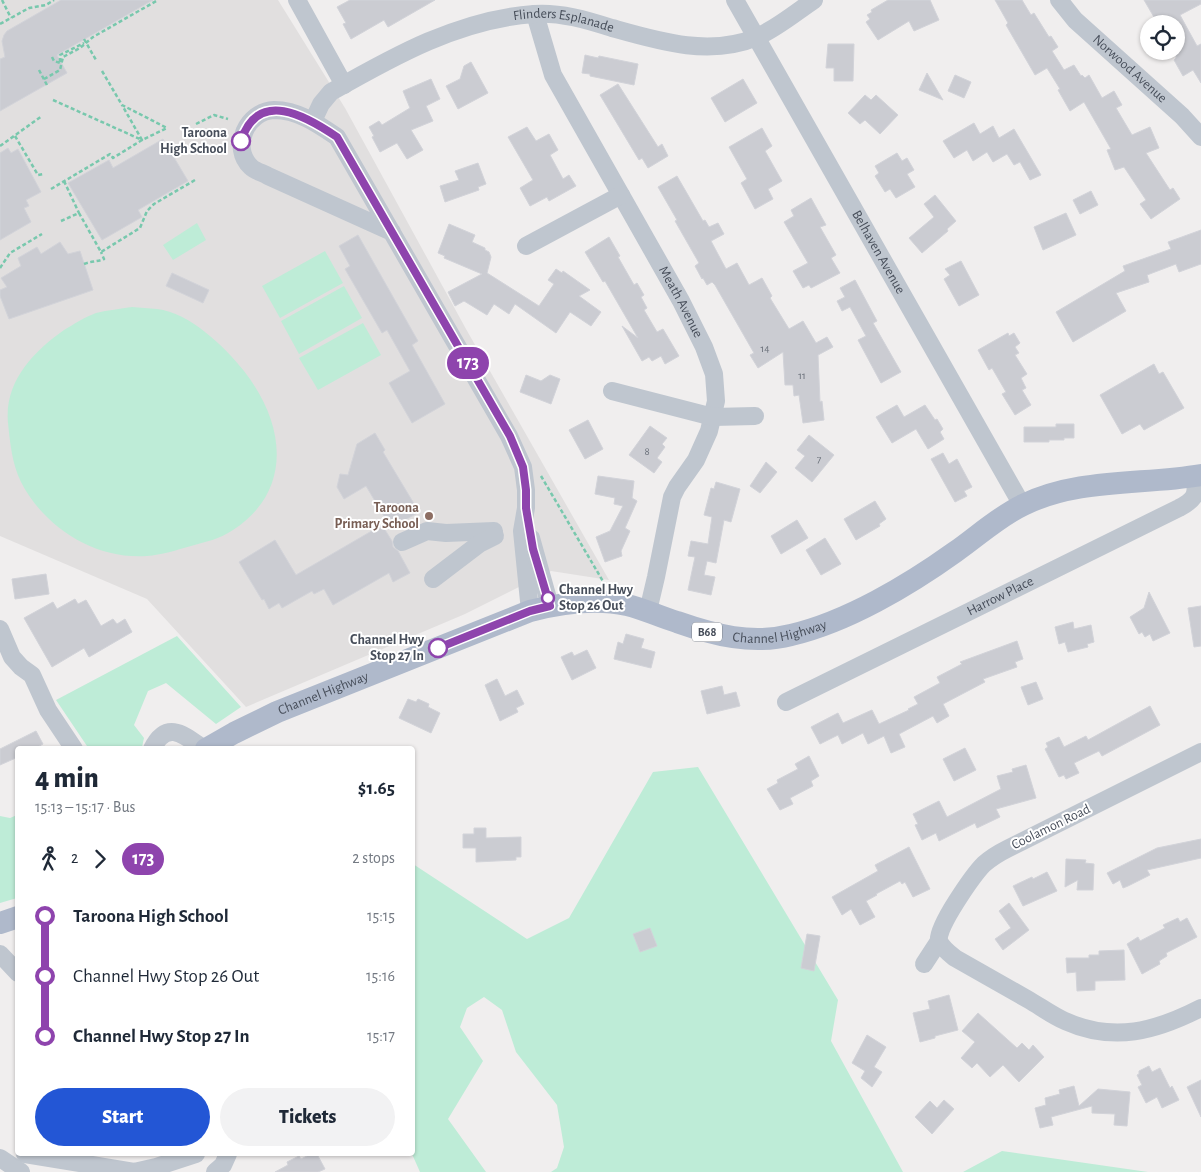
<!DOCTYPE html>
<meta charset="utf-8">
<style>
body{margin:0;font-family:"Alegreya Sans",sans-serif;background:#f2f2f3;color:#1f2937;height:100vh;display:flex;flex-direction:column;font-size:19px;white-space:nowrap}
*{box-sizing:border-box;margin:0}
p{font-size:16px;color:#747a83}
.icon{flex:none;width:28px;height:28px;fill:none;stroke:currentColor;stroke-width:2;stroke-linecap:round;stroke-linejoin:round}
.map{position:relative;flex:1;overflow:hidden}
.details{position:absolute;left:15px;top:746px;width:400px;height:410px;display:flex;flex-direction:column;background:#fff;border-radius:5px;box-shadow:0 1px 4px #0004}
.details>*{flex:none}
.badge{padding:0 10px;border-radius:16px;font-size:18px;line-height:32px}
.controls{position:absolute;left:1140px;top:15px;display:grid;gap:10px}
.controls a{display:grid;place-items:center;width:45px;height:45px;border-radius:50%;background:#fff;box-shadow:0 1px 4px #0004;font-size:25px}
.map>.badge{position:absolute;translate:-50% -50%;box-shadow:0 0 0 2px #fff}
.legs{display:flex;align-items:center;gap:8px;height:55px;padding:0 20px;font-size:16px}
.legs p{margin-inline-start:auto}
.summary{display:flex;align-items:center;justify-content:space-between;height:85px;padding:0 20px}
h1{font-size:28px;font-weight:800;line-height:38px}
.cta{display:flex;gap:10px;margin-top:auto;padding:10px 20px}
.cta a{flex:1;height:58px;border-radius:30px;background:#2356d5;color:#fff;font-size:20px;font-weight:800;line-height:58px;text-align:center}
.cta a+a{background:#f2f2f3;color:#1f2937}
ul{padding:0 20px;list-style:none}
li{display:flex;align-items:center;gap:18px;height:60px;font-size:19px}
li i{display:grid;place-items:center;width:8px;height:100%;margin:0 6px;background:currentColor}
li i::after{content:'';width:12px;height:12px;margin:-6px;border:4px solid;border-radius:50%;background:#fff}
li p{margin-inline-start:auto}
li:first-child i{background:linear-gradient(#0000 50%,currentColor 0)}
li:last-child i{background:linear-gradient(currentColor 50%,#0000 0)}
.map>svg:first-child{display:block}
</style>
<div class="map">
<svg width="1201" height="1172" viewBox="0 0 1201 1172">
<rect width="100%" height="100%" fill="#f0eeee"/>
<!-- education -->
<path fill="#e1dfdf" d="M0 0H278L345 108 466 329 609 580 551 571 465 614 246 707 147 599 0 536Z"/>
<!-- green -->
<path fill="#beecd7" d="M197 223 206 240 173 260 163 245Z
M325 251 343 283 280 318 262 286Z
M344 286 362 318 299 354 281 321Z
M132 307C140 308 149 308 157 309 190 313 224 346 244 371 285 423 294 490 233 530 220 539 205 542 191 546 177 550 161 555 147 556 95 560 44 527 21 482 12 464 10 442 8 423 4 382 33 352 64 330 74 324 85 317 96 313 108 310 120 309 132 307Z
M363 323 381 355 318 390 299 358Z
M177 636 241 707 216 724 166 683 148 691 134 725 144 738 142 747 137 749H89L56 700Z
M698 767 838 1000 831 1041 903 1172H551L557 1168 564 1147 557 1105 516 1052 502 1010 484 997 467 1008 460 1027 483 1061 448 1119 486 1172H420L412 1154 413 864 527 939 569 918 653 772Z
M17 815V898L0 903V816L10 818Z
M1002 1151 1148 1172H963Z"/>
<!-- building -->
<path fill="#cbccd2" stroke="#d2d3d9" d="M61 0H153L57 55 67 73 0 111V59L5 57 2 41 4 35 7 31Z
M350 0H435L388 27 384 20 351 39 343 24 346 23 337 7Z
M888 0H930L939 20 914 31 909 21 878 40 866 22 870 19 867 15 872 12 871 10Z
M995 0H1022L1031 15 1034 13 1049 37 1051 36 1058 47 1052 51 1064 70 1074 65 1081 76 1082 75 1085 78 1089 75 1102 98 1114 91 1122 105 1116 108 1132 135 1150 127 1159 148 1146 153 1170 190 1173 188 1180 199 1151 219 1140 204 1146 200 1124 167 1115 170 1107 150 1111 149 1084 102 1070 111 1058 90 1060 89 1047 68 1035 75 1006 25 1008 23Z
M1144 0H1201V4L1180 15 1197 46 1201 44V83L1193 70 1183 76 1174 60 1176 58V24H1158Z
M828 44H854L853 81H834V68H826Z
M585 55 598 58 599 56 638 64 634 85 590 76V74L582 73Z
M471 62 488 93 458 109 446 86 460 79 464 66Z
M927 73 943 100 919 90Z
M955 75 971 82 964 98 948 91Z
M431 79 440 99 426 106 433 121 411 130 423 150 407 159 397 143 380 152 372 137 374 136 369 127 379 121 382 125 410 108 403 91Z
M743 79 757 103 725 122 711 98Z
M618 84 658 147 662 144 668 156 648 168 642 158 639 160 600 95Z
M865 95 871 100 876 95 898 115 880 134 865 120 860 124 848 113Z
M974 123 980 134 993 126 999 138 1014 129 1041 175 1030 180 1020 162 1014 165 1007 154 993 162 987 152 973 161 967 150 954 158 943 141Z
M527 127 536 141 549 134 558 150 550 155 563 179 569 175 576 186 549 201 547 197 530 206 520 188 533 180 508 137Z
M762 128 772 146 765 151 782 181 768 189 773 199 755 209 741 183 747 179 729 147Z
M163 139 188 181 138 210 142 217 102 240 68 183 109 160 113 168Z
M8 148 11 153 18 149 41 192 26 200 29 206 24 208 31 222 0 240V153Z
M897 153 902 161 907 158 914 170 907 174 915 187 896 198 890 189 885 192 875 176 879 173 875 166Z
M478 163 486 184 478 187 479 190 445 202 440 186 459 180 455 171Z
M677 176 703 221 705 220 709 227 718 223 724 234 711 241 726 269 737 263 749 285 762 278 772 296 770 298 789 329 803 321 816 343 827 337 833 347 818 355 820 402 822 401 824 420 803 423 799 395 794 396 793 385H785L783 352 758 368 750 355 754 353 715 285 712 282 707 285 703 278 702 279 695 266 699 263 675 221 677 220 658 187Z
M1091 191 1098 205 1080 214 1073 200Z
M935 195 956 221 947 229 948 231 922 253 909 238 934 217 924 204Z
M811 198 826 225 820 227 836 255 831 258 840 273 811 288 809 285 803 288 793 271 808 263 784 222 794 216 791 210Z
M1066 213 1076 235 1043 250 1034 227Z
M449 224 475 235 472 242 485 248V250L489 252 491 257 487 273 539 306 554 284 548 280 556 269 562 273 563 271 590 290 579 296 601 312 591 326 570 312 556 333 515 304 509 314 494 304 487 315 464 301 455 306 448 292 482 274 444 258 445 256 438 253Z
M1201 230V264L1179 272 1176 264 1147 275 1149 282 1116 293 1126 311 1073 342 1056 312 1125 271 1123 266 1171 249 1168 242Z
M358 235 418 341 412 345 445 404 412 423 389 383 410 371 387 330 382 333 345 269 350 266 339 246Z
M609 237 620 256 618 257 634 285 637 283 644 295 641 297 647 308 644 310 657 332 663 329 679 356 665 364 661 356 652 361 649 357 642 361 622 326 638 338 605 281 603 282 585 252Z
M60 242 68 254 80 251 93 290 9 319 0 296V290L7 287 1 278 21 266 18 258 37 247 41 254Z
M961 261 979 295 959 306 944 279 950 275 945 269Z
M172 273 209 290 203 303 166 286Z
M855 280 877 321 873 323 901 372 881 383 858 340 866 336 850 307 842 311 837 301 845 297 840 288Z
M1008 333 1009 336 1014 333 1020 343 1015 347 1019 353 1015 355 1027 374 1021 378 1026 388 1022 390 1031 405 1015 415 1002 394 1006 392 992 368 989 370 978 350Z
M1154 364 1159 374 1163 372 1184 408 1144 430 1140 424 1122 434 1100 395Z
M526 375 541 381 550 375 560 379 551 404 520 392Z
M897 405 904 417 925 405 935 420 937 419 943 429 940 432 944 439 928 449 916 429 892 443 876 417Z
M588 420 603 449 585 459 569 430Z
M1056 424H1074V438H1064V440H1049V442H1024V427H1056Z
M650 426 667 438 662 444 665 447 657 458 662 462 654 473 629 455Z
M375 433 385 450 383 452 419 512 391 528 366 486 344 499 337 487 340 474 348 475 357 444Z
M809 435 834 455 812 482 795 468 805 456 797 450Z
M943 453 949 464 957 459 972 487 964 491 967 496 955 502 931 459Z
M766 462 777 472 760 493 750 486Z
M598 476 634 481 632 498 637 501 625 528 630 531 621 551 622 556 605 562 596 537 610 531 623 506 614 504 615 498 595 494Z
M716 482 740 489 731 522 724 520 716 563 707 561 704 575 715 577 711 595 688 590 695 557 688 556 691 541 708 544 712 517 704 515 711 488 714 489Z
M875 501 886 519 879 524 880 526 856 540 844 519Z
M797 520 808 538 781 554 771 536Z
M382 525 392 541 393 547 398 551 410 573 393 582 389 573 333 605 324 589 314 594 312 591 282 608 279 603 269 609 264 599 262 600 239 562 275 540 296 575Z
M825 538 841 564 821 575 806 550Z
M46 574 49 594 15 599 12 579Z
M1149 592 1170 633 1153 641 1150 634 1145 637 1142 632 1139 634 1130 617 1144 608Z
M75 599 78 604 86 600 101 626 113 619 117 624 125 619 132 632 89 657 84 648 52 667 24 618 53 602 57 609Z
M1201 606V646L1194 647 1188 608Z
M1073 622 1074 629 1091 625 1094 642 1087 644 1088 647 1068 652 1065 642 1059 644 1055 627Z
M626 634 644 639 641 648 655 652 651 668 614 659 618 642 623 644Z
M1017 641 1023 659 1015 662 1017 667 983 679 985 682 943 704 949 716 937 723 933 716 899 734 905 747 891 753 884 736 868 744 863 733 842 744 838 735 820 744 811 727 838 713 843 723 872 710 879 724 909 710 908 709 918 704 914 697 940 683 937 677 962 664 960 662Z
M587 650 596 668 572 680 561 657 572 652 574 656Z
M497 679 505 696 517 690 524 704 516 708 518 712 500 721 485 685Z
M1036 682 1043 699 1028 705 1021 687Z
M722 686 724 695 736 692 740 706 707 714 701 691Z
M408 699 416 702 418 699 429 704 428 707 440 713 431 733 399 718Z
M1150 706 1160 725 1102 756 1099 751 1074 763 1079 773 1066 779 1064 775 1059 777 1045 749 1048 747 1046 743 1059 737 1064 747 1086 736 1088 740Z
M36 731 43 744 34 749H18V757L0 765V749Z
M965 748 976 770 954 781 943 759Z
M809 756 819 776 811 781 813 786 790 798 793 804 780 810 767 789 778 783 777 780 798 769 795 764Z
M1026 765 1036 798 996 809 1000 817 977 828 975 823 939 841 936 833 922 840 915 825 918 824 913 814 939 801 947 817 1001 789 997 776 1013 772 1012 769Z
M474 828H486V838L521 837V857H516V860L476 862V848H463V834H474Z
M1201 839V858L1147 870 1150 875 1128 886 1123 888 1120 880 1113 884 1107 873 1157 848Z
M909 847 930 889 913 897 905 882 902 884 900 881 876 894 877 895 866 901 875 917 860 925 851 909 842 915 832 897 878 871 875 865Z
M1066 859 1086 860 1085 863 1094 864 1093 890H1077L1078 880 1065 887Z
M1047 872 1057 891 1023 906 1013 886 1032 877 1033 879Z
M1009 903 1029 930 1003 950 995 939 1011 928 999 911Z
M1178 918 1180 922 1187 918 1197 937 1166 953 1167 956 1159 961 1160 964 1142 974 1127 944 1138 937 1140 941 1165 928 1163 925Z
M650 928 657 946 640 952 633 934Z
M807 934 820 936 814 971 801 968Z
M1124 950 1125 980 1095 981V990L1077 991 1076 972 1067 973 1066 958H1089V955H1099V951Z
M949 995 958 1030 935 1036V1038L920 1042 913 1013 930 1009 928 1001Z
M978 1013 1017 1048 1022 1043 1029 1050 1033 1045 1044 1057 1019 1082 1003 1065 990 1077 977 1063 972 1068 961 1058 975 1042 962 1031Z
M867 1035 886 1047 874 1067 882 1072 872 1087 861 1078 865 1071 852 1063Z
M1149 1066 1152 1072 1160 1068 1170 1088 1172 1086 1179 1100 1162 1108 1157 1097 1146 1103 1138 1087 1142 1085 1137 1075 1139 1074V1071Z
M1201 1080V1117L1187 1087Z
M1074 1086 1079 1106 1098 1089 1130 1092 1127 1126 1114 1125 1115 1114 1092 1113V1106L1051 1117 1053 1125 1040 1128 1035 1108 1046 1105 1045 1098 1060 1094 1059 1090Z
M944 1100 954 1109 932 1134 915 1117 930 1101 937 1108Z
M311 1154H317L325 1169 318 1172H275L288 1165 287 1162 299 1156 301 1159Z"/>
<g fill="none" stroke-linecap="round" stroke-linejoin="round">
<!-- path -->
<path stroke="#78c8ad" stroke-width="2.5" stroke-dasharray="4 2.5" stroke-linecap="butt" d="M2 0 11 18
M0 24 29 8 46 5 54 0
M84 39 96 60
M52 57 54 61 60 63
M60 62V55L84 43
M39 70 48 87
M102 71 122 105 167 128
M44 79 60 70 63 57 80 48 93 37 158 0
M53 100 142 140 122 105
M196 124 214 115 228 119
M15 136 38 175 44 174
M0 146 42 116
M64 181 79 213
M51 189 110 154 113 158 142 140 167 128
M61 221 79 213 101 252 140 228 147 211 154 204 195 180
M84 264C91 261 97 262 104 259L101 252
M0 268 10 253 42 234
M541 476 604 583"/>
<!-- minor -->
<g stroke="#bfc6cf" stroke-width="18">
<path d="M297 0 344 85"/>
<path id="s1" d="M735 0 1022 505"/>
<path id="s2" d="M1059 0 1075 20 1182 116 1201 137"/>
<path id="s3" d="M535 14 553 75 681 301 704 347 714 374 716 401 709 431 696 460 677 487 672 497 656 577 648 611"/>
<path id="s4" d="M313 121 321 104 331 92C394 56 460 19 534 14 560 12 587 20 612 28 658 41 710 57 757 37 777 28 795 13 814 0"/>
<path d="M392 232 268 176C263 173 255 171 251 167 230 147 247 111 274 110 298 110 318 124 337 137L509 436 523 467 526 490V508L522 531 530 611"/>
<path d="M526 246 621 195"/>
<path d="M612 391 713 417 755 416"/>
<path d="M531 538 550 606"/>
<path d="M402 542 427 531 446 533 494 531"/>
<path d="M433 579 479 544 495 536"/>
<path d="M0 629 12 657 21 667 32 675 48 710 74 749"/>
<path id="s5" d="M786 702 1179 508C1196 499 1197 495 1195 476"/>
<path d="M152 749C167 719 184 735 204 749"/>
<path d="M1201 752 1007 849C999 853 991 858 984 864 974 874 935 929 939 941 942 948 950 954 955 958 980 972 1004 986 1029 1000 1041 1007 1053 1016 1065 1021 1114 1043 1156 1031 1201 1008"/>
<path d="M0 954 18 973"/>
<path d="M924 964 939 941"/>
<path d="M25 1154 134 1172 156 1167 196 1154"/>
<path d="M0 1158 21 1172"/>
<path d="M215 1172 223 1165 228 1154"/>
</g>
<!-- major -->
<g stroke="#afb9cb" stroke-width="22">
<path id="s6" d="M206 749 234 733 277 712 530 611C561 603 595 598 627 605 644 609 660 617 677 622 714 635 752 645 791 635 847 622 909 585 955 552 978 536 998 517 1023 505 1078 478 1142 485 1201 475"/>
<path d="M0 923 18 917"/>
</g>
</g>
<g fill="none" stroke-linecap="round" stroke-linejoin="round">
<!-- line-1 casing -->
<g stroke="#fff" stroke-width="11">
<path id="line-1" d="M241 141C258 88 306 116 337 137L510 436 523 467 526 490V508L533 549 550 606 530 611 438 648"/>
</g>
<!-- line-1 -->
<use href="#line-1" stroke="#8e44ad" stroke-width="8"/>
</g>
<!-- markers -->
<g fill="#fff" stroke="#8e44ad" stroke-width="2.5">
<circle cx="241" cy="141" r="9"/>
<circle cx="548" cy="598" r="6"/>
<circle cx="438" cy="648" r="9"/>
</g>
<circle fill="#8d6e63" stroke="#fff" stroke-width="2" cx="429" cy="516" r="5"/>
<g text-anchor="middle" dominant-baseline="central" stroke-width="4" stroke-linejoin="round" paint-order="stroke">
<!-- number labels -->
<g font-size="11" fill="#686e78">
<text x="765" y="348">14</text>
<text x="802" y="375">11</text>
<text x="647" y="451">8</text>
<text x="819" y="459">7</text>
</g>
<!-- shield labels -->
<rect fill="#fff" stroke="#7e838c" stroke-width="1" x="692" y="622.5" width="30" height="19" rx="4"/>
<g font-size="12" font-weight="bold" fill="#474e5a">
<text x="707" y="632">B68</text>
</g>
<!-- street labels -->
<g font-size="14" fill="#474e5a" stroke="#fff">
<text stroke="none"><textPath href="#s4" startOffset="284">Flinders Esplanade</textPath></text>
<text stroke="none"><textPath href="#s2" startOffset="99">Norwood Avenue</textPath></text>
<text stroke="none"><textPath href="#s1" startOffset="290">Belhaven Avenue</textPath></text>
<text stroke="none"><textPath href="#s3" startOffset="324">Meath Avenue</textPath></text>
<text stroke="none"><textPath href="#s5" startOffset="239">Harrow Place</textPath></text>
<text stroke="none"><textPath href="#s6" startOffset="609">Channel Highway</textPath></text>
<text stroke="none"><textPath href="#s6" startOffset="130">Channel Highway</textPath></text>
<text transform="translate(1051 827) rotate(-26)">Coolamon Road</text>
</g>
<!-- stop labels -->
<g font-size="14" font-weight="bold" fill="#474e5a" stroke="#fff" text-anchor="end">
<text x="227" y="133">Taroona<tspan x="227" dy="16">High School</tspan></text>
<text x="559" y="590" text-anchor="start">Channel Hwy<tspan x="559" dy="16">Stop 26 Out</tspan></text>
<text x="424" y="640">Channel Hwy<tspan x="424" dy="16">Stop 27 In</tspan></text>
</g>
<!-- education labels -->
<g font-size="14" font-weight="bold" fill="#785e54" stroke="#fff" text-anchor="end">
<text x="419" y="508">Taroona<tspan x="419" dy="16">Primary School</tspan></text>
</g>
</g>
</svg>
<div class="controls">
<a><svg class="icon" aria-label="locate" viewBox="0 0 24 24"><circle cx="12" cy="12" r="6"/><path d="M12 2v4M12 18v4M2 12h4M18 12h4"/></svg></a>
</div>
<b class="badge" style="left:468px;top:363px;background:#8e44ad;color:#fff">173</b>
<section class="details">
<div class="summary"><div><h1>4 min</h1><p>15:13 – 15:17 · Bus</p></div><b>$1.65</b></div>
<div class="legs"><svg class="icon" aria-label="walk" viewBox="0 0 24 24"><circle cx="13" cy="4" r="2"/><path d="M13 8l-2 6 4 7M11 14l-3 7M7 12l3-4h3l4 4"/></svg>2<svg class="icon" aria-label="forward" viewBox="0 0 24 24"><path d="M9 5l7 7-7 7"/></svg><b class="badge" style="background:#8e44ad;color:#fff">173</b><p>2 stops</p></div>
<ul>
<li><i style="color:#8e44ad"></i><b>Taroona High School</b><p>15:15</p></li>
<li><i style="color:#8e44ad"></i><span>Channel Hwy Stop 26 Out</span><p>15:16</p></li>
<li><i style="color:#8e44ad"></i><b>Channel Hwy Stop 27 In</b><p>15:17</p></li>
</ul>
<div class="cta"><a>Start</a><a>Tickets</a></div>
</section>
</div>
